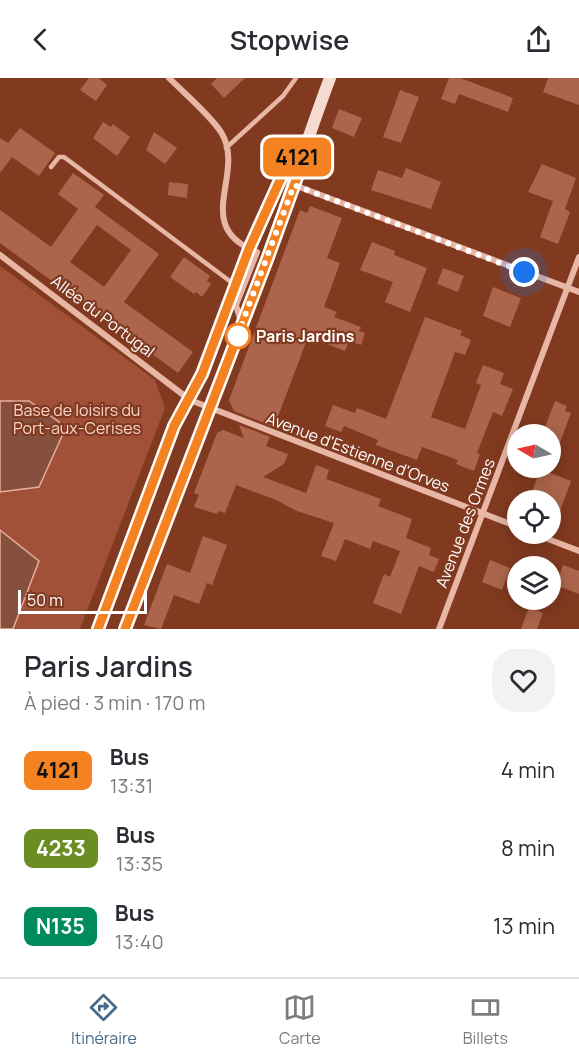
<!DOCTYPE html>
<html lang="fr">
<meta charset="utf-8">
<style>
body{margin:0;font-family:Manrope,sans-serif;background:#f2f2f3;color:#2b2b33;height:100vh;display:flex;flex-direction:column;font-size:22px;white-space:nowrap}
*{box-sizing:border-box;margin:0}
p{font-size:20px;color:#7c7c81}
.icon{flex:none;width:33px;height:33px;fill:none;stroke:currentColor;stroke-width:2;stroke-linecap:round;stroke-linejoin:round}
.map{position:relative;height:551px;overflow:hidden}
.drawer{display:flex;flex-direction:column;background:#fff;flex:1}
.drawer>*{flex:none}
.badge{padding:0 12px;border-radius:9px;font-size:21px;line-height:39px}
.needle{width:39px;rotate:279deg}
.controls{position:absolute;left:507px;top:346px;display:grid;gap:12px}
.controls a{display:grid;place-items:center;width:54px;height:54px;border-radius:50%;background:#fff;box-shadow:0 3px 15px #0003;font-size:30px}
.scale{position:absolute;left:18px;bottom:15px;width:129px;box-sizing:border-box;padding-left:6px;border:3px solid #fff;border-top:0;font-size:16px;line-height:21px;white-space:nowrap;color:#fff;-webkit-text-stroke:4px #813a20;paint-order:stroke}
.you{position:absolute;width:30px;height:30px;margin:-15px;border:4px solid #fff;border-radius:50%;background:#1a73e8;box-shadow:0 0 0 9px #1a73e833}
.map>.badge{position:absolute;translate:-50% -50%;box-shadow:0 0 0 3px #fff}
.round{display:grid;place-items:center;flex:none;width:63px;height:63px;border-radius:24px;background:#f2f2f3}
.overview{display:flex;align-items:center;justify-content:space-between;height:102px;padding:0 24px}
h1{font-size:28px;font-weight:600;line-height:45px}
ul{padding:0;list-style:none}
li{display:flex;align-items:center;gap:18px;height:78px;padding:0 24px}
li div{flex:1}
li b{display:block;font-size:22px}
li em{font-style:normal}
li .badge{min-width:66px;font-weight:700;text-align:center}
header{display:flex;justify-content:space-between;align-items:center;height:78px;padding:0 24px;background:#fff;font-size:27px;font-weight:600}
.tab-bar{display:flex;justify-content:space-around;align-items:center;height:84px;border-top:2px solid #e1e1e2;background:#fff;font-size:16px;color:#7c7c81}
.tab-bar a{display:grid;justify-items:center;gap:3px}
.tab-bar .selected{color:#466b8b}
.map>svg:first-child{display:block}
</style>
<header><svg class="icon" aria-label="back" viewBox="0 0 24 24"><path d="M15 5l-7 7 7 7"/></svg>Stopwise<svg class="icon" aria-label="share" viewBox="0 0 24 24"><path d="M12 15V3M7 8l5-5 5 5M5 13v7h14v-7"/></svg></header>
<div class="map">
<svg width="579" height="551" viewBox="0 0 579 551">
<rect width="100%" height="100%" fill="#813a20"/>
<!-- green -->
<path fill="#a05137" d="M0 188 155 302 165 330 80 551H0Z"/>
<!-- water -->
<path fill="#85513e" stroke="#eaad99" stroke-width="1.5" d="M0 323H29L59 344 62 358 39 409 0 414Z
M0 452 39 483 13 551H0Z"/>
<!-- building -->
<path fill="#ac654c" fill-rule="evenodd" d="M89 0H99L107 7 96 23 80 12Z
M217 0H245L224 20 211 6Z
M449 0H460L513 20 508 34 459 16 455 26 441 21Z
M548 0H579V27L543 14Z
M400 12 419 19 401 65 383 59Z
M339 31 362 40 354 59 332 50Z
M103 44 111 49 113 46 130 59 117 78 93 60Z
M20 50 55 75 39 98 12 79 0 95V60L8 65Z
M154 54 177 70 165 86 146 72Z
M542 86 576 100 565 131 570 134 558 166 540 159 553 123 528 114Z
M406 90 441 104 431 131 371 112 378 92 402 100Z
M73 95 104 117 95 129 159 176 124 224 193 274 178 295 0 165V132L51 169 78 131 58 116ZM97 147 131 172 104 209 70 184Z
M169 104 188 106 187 120 168 117Z
M310 128 342 140 327 180 340 185 324 229 337 234 334 239 361 249 359 253 365 255 361 267 349 263 345 273 308 259 274 349 234 333 229 322 300 132 307 135Z
M372 164 395 173 394 177 427 190 410 234 385 224 393 204 360 192Z
M184 179 210 198 207 203 211 206 202 219 196 214 194 216 170 199Z
M443 190 464 198 458 214 437 206Z
M493 209 521 220 510 249 483 238Z
M425 239 462 253 460 257 471 262 465 277 455 274 431 339 465 351 481 307 476 305 483 287 504 295 500 306 513 311 502 338 493 334 477 375 480 376 474 393 456 386 458 382 422 369 417 382 376 367 378 362 344 348 341 354 325 348 333 327 355 335 357 330 386 341Z
M555 323 567 328 565 333 571 335 552 386 550 355 544 352Z
M239 347 270 359 266 368 288 376 284 386 263 399 306 415 316 387 329 392 326 401 381 421 378 428 412 441 406 460 431 470 429 477 439 481 434 494 419 488 401 536 373 525 384 496 390 499 400 473 373 463 370 471 345 461 336 483 321 478 334 445 297 433 276 422 236 407 225 435 218 433 217 436 194 429 199 417 194 415 217 355 223 352 244 360Z
M540 391 571 403 552 455 550 423 530 420Z
M203 458 227 467 212 507 207 505 199 526 174 517 161 551 144 547 167 486 190 495Z
M490 482 510 490 502 512 482 504Z
M563 487 579 493V516L556 507Z
M529 529 543 535 537 551H521Z"/>
<g fill="none" stroke-linecap="round" stroke-linejoin="round">
<!-- lane -->
<path stroke="#e8b6a5" stroke-width="4.5" d="M226 70 283 18 296 0
M51 89 59 79H64L235 207"/>
<!-- street -->
<path stroke="#e8b6a5" stroke-width="6" d="M169 0C185 16 209 36 221 54 247 96 190 148 257 174L236 227 241 244
M294 107 579 214
M0 177 190 322 518 449
M535 456 579 473
M439 551 579 179"/>
<!-- secondary -->
<path stroke="#f6dbd0" stroke-width="12" d="M98 551 174 348 202 296 249 171 288 87 301 75
M125 551C172 427 221 304 267 180 289 120 307 60 330 0"/>
</g>
<g fill="none" stroke-linecap="round" stroke-linejoin="round">
<!-- line casing -->
<g stroke="#fff" stroke-width="14">
<path id="line" d="M98 551 174 348 202 296 249 171 280 102 288 87 301 75 300 91 268 179 125 551"/>
</g>
<!-- line -->
<use href="#line" stroke="#f58220" stroke-width="9"/>
<!-- walk -->
<path stroke="#fff" stroke-width="6" stroke-dasharray="0 10.8" d="M238 258 234 267 294 107 524 194"/>
</g>
<!-- markers -->
<circle fill="#fff" stroke="#f58220" stroke-width="3" cx="238" cy="258" r="12"/>
<g text-anchor="middle" dominant-baseline="central" stroke-width="4.5" stroke-linejoin="round" paint-order="stroke">
<!-- street labels -->
<g font-size="16" fill="#fff" stroke="#813a20">
<text transform="translate(103 238) rotate(37)">Allée du Portugal</text>
<text transform="translate(358 374) rotate(21)">Avenue d'Estienne d'Orves</text>
<text transform="translate(465 445) rotate(-69)">Avenue des Ormes</text>
</g>
<!-- stop labels -->
<g font-size="16" font-weight="bold" fill="#fff" stroke="#813a20" text-anchor="start">
<text x="256" y="258">Paris Jardins</text>
</g>
<!-- park labels -->
<g font-size="16" fill="#f6d5c9" stroke="#813a20">
<text x="77" y="332">Base de loisirs du<tspan x="77" dy="18">Port-aux-Cerises</tspan></text>
</g>
</g>
</svg>
<div class="controls">
<a><svg class="needle" viewBox="-14 -14 28 28"><path d="M0-13l5 13h-10z" fill="#e53935"/><path d="M0 13l5-13h-10z" fill="#7c7c81"/></svg></a>
<a><svg class="icon" aria-label="locate" viewBox="0 0 24 24"><circle cx="12" cy="12" r="6"/><path d="M12 2v4M12 18v4M2 12h4M18 12h4"/></svg></a>
<a><svg class="icon" aria-label="layers" viewBox="0 0 24 24"><path d="M12 4l9 5-9 5-9-5zM3 14l9 5 9-5"/></svg></a>
</div>
<div class="scale">50 m</div>
<div class="you" style="left:524px;top:194px"></div>
<b class="badge" style="left:297px;top:79px;background:#f58220;color:#111">4121</b>
</div>
<section class="drawer">
<div class="overview"><div><h1>Paris Jardins</h1><p>À pied · 3 min · 170 m</p></div><a class="round"><svg class="icon" aria-label="heart" viewBox="0 0 24 24"><path d="M12 20l-8-8c-3-5 5-10 8-4 3-6 11-1 8 4z"/></svg></a></div>
<ul>
<li><span class="badge" style="background:#f58220;color:#111">4121</span><div><b>Bus</b><p>13:31</p></div><em>4 min</em></li>
<li><span class="badge" style="background:#6b8e23;color:#fff">4233</span><div><b>Bus</b><p>13:35</p></div><em>8 min</em></li>
<li><span class="badge" style="background:#008b5a;color:#fff">N135</span><div><b>Bus</b><p>13:40</p></div><em>13 min</em></li>
</ul>
</section>
<nav class="tab-bar">
<a class="selected"><svg class="icon" aria-label="directions" viewBox="0 0 24 24"><path d="M12 3l9 9-9 9-9-9zM9 14v-3h6M13 9l2 2-2 2"/></svg>Itinéraire</a>
<a><svg class="icon" aria-label="map" viewBox="0 0 24 24"><path d="M3 6l6-2 6 2 6-2v14l-6 2-6-2-6 2zM9 4v14M15 6v14"/></svg>Carte</a>
<a><svg class="icon" aria-label="tickets" viewBox="0 0 24 24"><path d="M3 7h18v10H3zM15 7v10"/></svg>Billets</a>
</nav>
